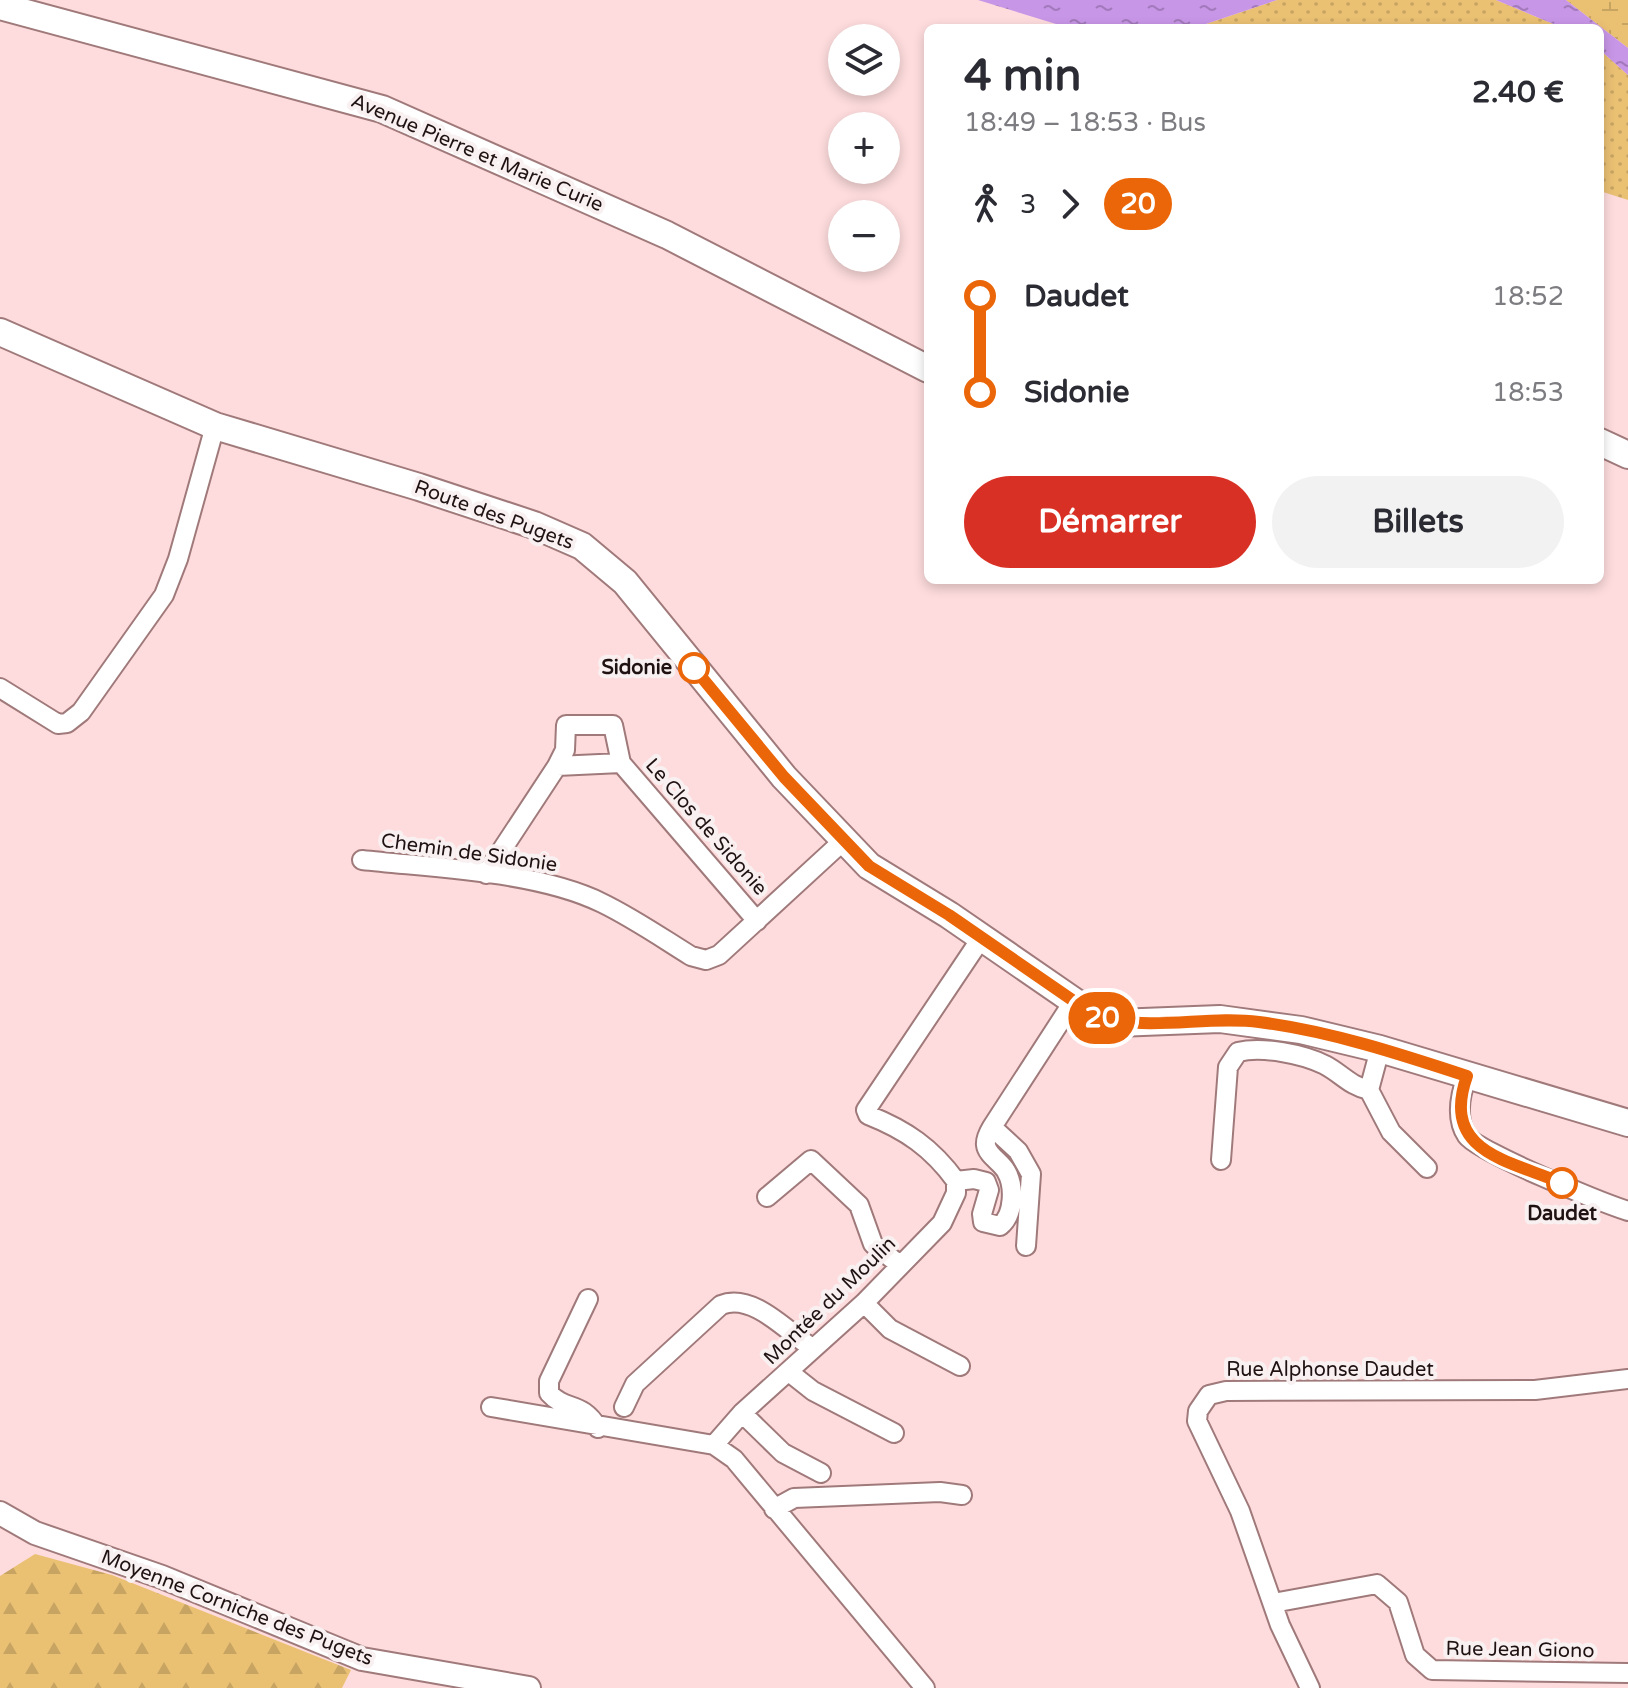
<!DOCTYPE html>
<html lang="fr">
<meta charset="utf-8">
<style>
body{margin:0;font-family:"Varela Round",sans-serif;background:#f2f2f3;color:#2b2b33;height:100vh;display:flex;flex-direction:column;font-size:30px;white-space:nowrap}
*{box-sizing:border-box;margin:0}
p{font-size:26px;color:#7c7c81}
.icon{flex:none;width:44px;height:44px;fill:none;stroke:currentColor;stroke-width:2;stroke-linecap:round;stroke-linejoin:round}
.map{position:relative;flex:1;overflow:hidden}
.details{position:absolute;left:924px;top:24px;width:680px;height:560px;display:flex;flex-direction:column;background:#fff;border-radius:12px;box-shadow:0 4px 12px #0003}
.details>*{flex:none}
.badge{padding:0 16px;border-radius:26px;font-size:28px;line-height:52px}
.controls{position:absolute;left:828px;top:24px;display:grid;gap:16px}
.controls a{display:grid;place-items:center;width:72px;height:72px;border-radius:50%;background:#fff;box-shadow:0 4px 12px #0003;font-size:40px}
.map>.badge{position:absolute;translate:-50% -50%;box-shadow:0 0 0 4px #fff}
.legs{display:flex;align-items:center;gap:12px;height:88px;padding:0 40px;font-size:26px}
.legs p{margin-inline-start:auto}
.summary{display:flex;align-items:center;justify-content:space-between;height:136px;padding:0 40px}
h1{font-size:44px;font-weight:800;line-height:60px}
.action{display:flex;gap:16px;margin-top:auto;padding:16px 40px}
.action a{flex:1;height:92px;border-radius:48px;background:#d93025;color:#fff;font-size:32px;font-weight:800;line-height:92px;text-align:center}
.action a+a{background:#f2f2f3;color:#2b2b33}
ul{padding:0 40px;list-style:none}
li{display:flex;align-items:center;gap:28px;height:96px;font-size:30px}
li i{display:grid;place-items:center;width:12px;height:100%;margin:0 10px;background:currentColor}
li i::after{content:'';width:20px;height:20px;margin:-10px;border:6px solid;border-radius:50%;background:#fff}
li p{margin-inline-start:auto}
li:first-child i{background:linear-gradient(#0000 50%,currentColor 0)}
li:last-child i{background:linear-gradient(currentColor 50%,#0000 0)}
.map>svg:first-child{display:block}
</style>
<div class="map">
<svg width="1628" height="1688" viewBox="0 0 1628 1688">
<defs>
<pattern id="grass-dots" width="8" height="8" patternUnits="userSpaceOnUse" patternTransform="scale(2)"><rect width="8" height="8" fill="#eac073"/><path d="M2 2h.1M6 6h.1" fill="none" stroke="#c8a463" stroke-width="1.8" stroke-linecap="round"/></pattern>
<pattern id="forest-firs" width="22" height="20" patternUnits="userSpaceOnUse" patternTransform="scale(2)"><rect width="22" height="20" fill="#eac073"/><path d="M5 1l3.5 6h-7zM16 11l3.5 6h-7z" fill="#c8a463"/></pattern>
<pattern id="wetland-marsh" width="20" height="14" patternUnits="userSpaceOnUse" patternTransform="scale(2)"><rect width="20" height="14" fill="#eac073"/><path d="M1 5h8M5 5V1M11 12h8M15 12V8" fill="none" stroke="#c8a463"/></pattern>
<pattern id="water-ripples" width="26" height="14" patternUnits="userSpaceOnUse" patternTransform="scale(2)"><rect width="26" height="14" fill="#c896e7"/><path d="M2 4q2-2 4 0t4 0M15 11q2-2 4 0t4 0" fill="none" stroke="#a279ba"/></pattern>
</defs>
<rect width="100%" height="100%" fill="#fedcdd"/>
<!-- grass -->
<path fill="url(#grass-dots)" d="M1277 0H1496L1563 28H1194Z
M1600 50 1628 75V200L1600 191Z"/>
<!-- forest -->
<path fill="url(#forest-firs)" d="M35 1554 112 1575 351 1670 342 1688H0V1576Z"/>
<!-- wetland -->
<path fill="url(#wetland-marsh)" d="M1566 0H1628V48Z"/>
<!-- water -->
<path fill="url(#water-ripples)" d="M978 0H1277L1194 28H1069Z
M1496 0H1566L1628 48V75L1600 50V28H1563Z"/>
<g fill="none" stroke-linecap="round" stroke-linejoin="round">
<!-- minor casing -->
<g stroke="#a07a7b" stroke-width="22">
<path id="minor" d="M0 688 58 724 67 723 81 712 164 595 178 559 215 426
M557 766 565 750 566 725H613L621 763
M362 860C434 868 537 871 602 903 633 918 662 938 691 956L706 960 719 955 842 842
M486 874 557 766 621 763 757 921
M1380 1049 1369 1090 1391 1132 1427 1168
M1467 1076C1460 1095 1455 1118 1467 1136 1478 1152 1603 1203 1628 1211
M1221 1160 1228 1067 1238 1052C1262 1046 1303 1054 1325 1065 1342 1074 1350 1086 1369 1090
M956 1181 974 1179 986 1182 989 1190 982 1214 983 1222 1000 1226C1014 1215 1015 1186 1006 1171 1001 1162 987 1155 986 1145 985 1139 989 1132 992 1127
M767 1197 811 1160 859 1205 873 1244 900 1265
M1026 1246 1031 1174 1018 1151 992 1127 1073 1002
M588 1299 549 1381V1393C566 1412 581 1400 598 1428
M864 1303 890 1329 960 1366
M789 1372 813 1391 894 1433
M491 1407 714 1445
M624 1407 635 1384 721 1305C752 1292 787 1331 813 1349
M742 1413 783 1453 821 1473
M774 1509 794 1498 940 1492 962 1495
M1273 1603 1377 1584 1398 1602 1415 1655 1432 1670 1628 1673
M925 1688 734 1459 714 1445 742 1413 864 1303 942 1223 956 1193V1181C932 1148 906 1130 868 1115L866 1110 982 937
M1310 1688 1280 1625 1240 1511 1197 1421 1198 1411 1209 1395 1226 1391 1535 1390 1628 1379"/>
</g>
<!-- tertiary casing -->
<g stroke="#a07a7b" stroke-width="26">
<path id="tertiary" d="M0 1513 35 1533 162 1577 362 1659 529 1688"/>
</g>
<!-- secondary casing -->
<g stroke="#a07a7b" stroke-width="30">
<path id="secondary" d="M0 6 382 109 667 235 928 369
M0 332 215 426 419 487 534 525 582 546 625 582 784 777 869 866 949 915 1094 1015 1117 1023 1220 1019 1301 1030 1380 1049 1628 1123
M1600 442 1628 455"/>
</g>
<!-- minor -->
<use href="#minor" stroke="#fff" stroke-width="18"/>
<!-- tertiary -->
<use href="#tertiary" stroke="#fff" stroke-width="22"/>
<!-- secondary -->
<use href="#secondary" stroke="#fff" stroke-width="26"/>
</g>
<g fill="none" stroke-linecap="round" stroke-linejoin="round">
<!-- line-1 casing -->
<g stroke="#fff" stroke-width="18">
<path id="line-1" d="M694 668 784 777 869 866 949 915 1094 1015C1147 1033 1204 1015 1259 1022 1330 1031 1400 1054 1467 1076 1440 1152 1508 1160 1562 1183"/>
</g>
<!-- line-1 -->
<use href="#line-1" stroke="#eb6608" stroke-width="12"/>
</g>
<!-- markers -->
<g fill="#fff" stroke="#eb6608" stroke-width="4">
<circle cx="694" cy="668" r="14"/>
<circle cx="1562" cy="1183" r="14"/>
</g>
<g text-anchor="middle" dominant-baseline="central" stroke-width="8" stroke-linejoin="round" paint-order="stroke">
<!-- street labels -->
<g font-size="20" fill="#201213" stroke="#f9f1f1">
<text transform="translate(477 153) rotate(23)">Avenue Pierre et Marie Curie</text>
<text transform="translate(494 515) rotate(20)">Route des Pugets</text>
<text transform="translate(706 827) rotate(49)">Le Clos de Sidonie</text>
<text transform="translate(469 853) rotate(8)">Chemin de Sidonie</text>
<text transform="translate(830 1301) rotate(-44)">Montée du Moulin</text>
<text x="1330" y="1370">Rue Alphonse Daudet</text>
<text transform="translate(237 1608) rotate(21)">Moyenne Corniche des Pugets</text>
<text transform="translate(1520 1650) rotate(1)">Rue Jean Giono</text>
</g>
<!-- stop labels -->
<g font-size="20" font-weight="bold" fill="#201213" stroke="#f9f1f1" text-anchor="end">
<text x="672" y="668">Sidonie</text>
<text x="1562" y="1214" text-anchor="middle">Daudet</text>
</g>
</g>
</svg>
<div class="controls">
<a><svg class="icon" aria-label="layers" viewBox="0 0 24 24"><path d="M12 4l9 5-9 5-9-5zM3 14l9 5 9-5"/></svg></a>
<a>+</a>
<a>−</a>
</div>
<b class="badge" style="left:1102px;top:1018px;background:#eb6608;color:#fff">20</b>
<section class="details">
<div class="summary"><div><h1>4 min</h1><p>18:49 – 18:53 · Bus</p></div><b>2.40 €</b></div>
<div class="legs"><svg class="icon" aria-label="walk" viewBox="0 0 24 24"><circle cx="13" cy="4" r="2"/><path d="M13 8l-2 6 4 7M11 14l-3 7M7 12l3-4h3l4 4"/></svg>3<svg class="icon" aria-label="forward" viewBox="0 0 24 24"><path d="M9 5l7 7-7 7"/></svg><b class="badge" style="background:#eb6608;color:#fff">20</b></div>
<ul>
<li><i style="color:#eb6608"></i><b>Daudet</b><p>18:52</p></li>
<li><i style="color:#eb6608"></i><b>Sidonie</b><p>18:53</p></li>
</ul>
<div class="action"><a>Démarrer</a><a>Billets</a></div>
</section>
</div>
